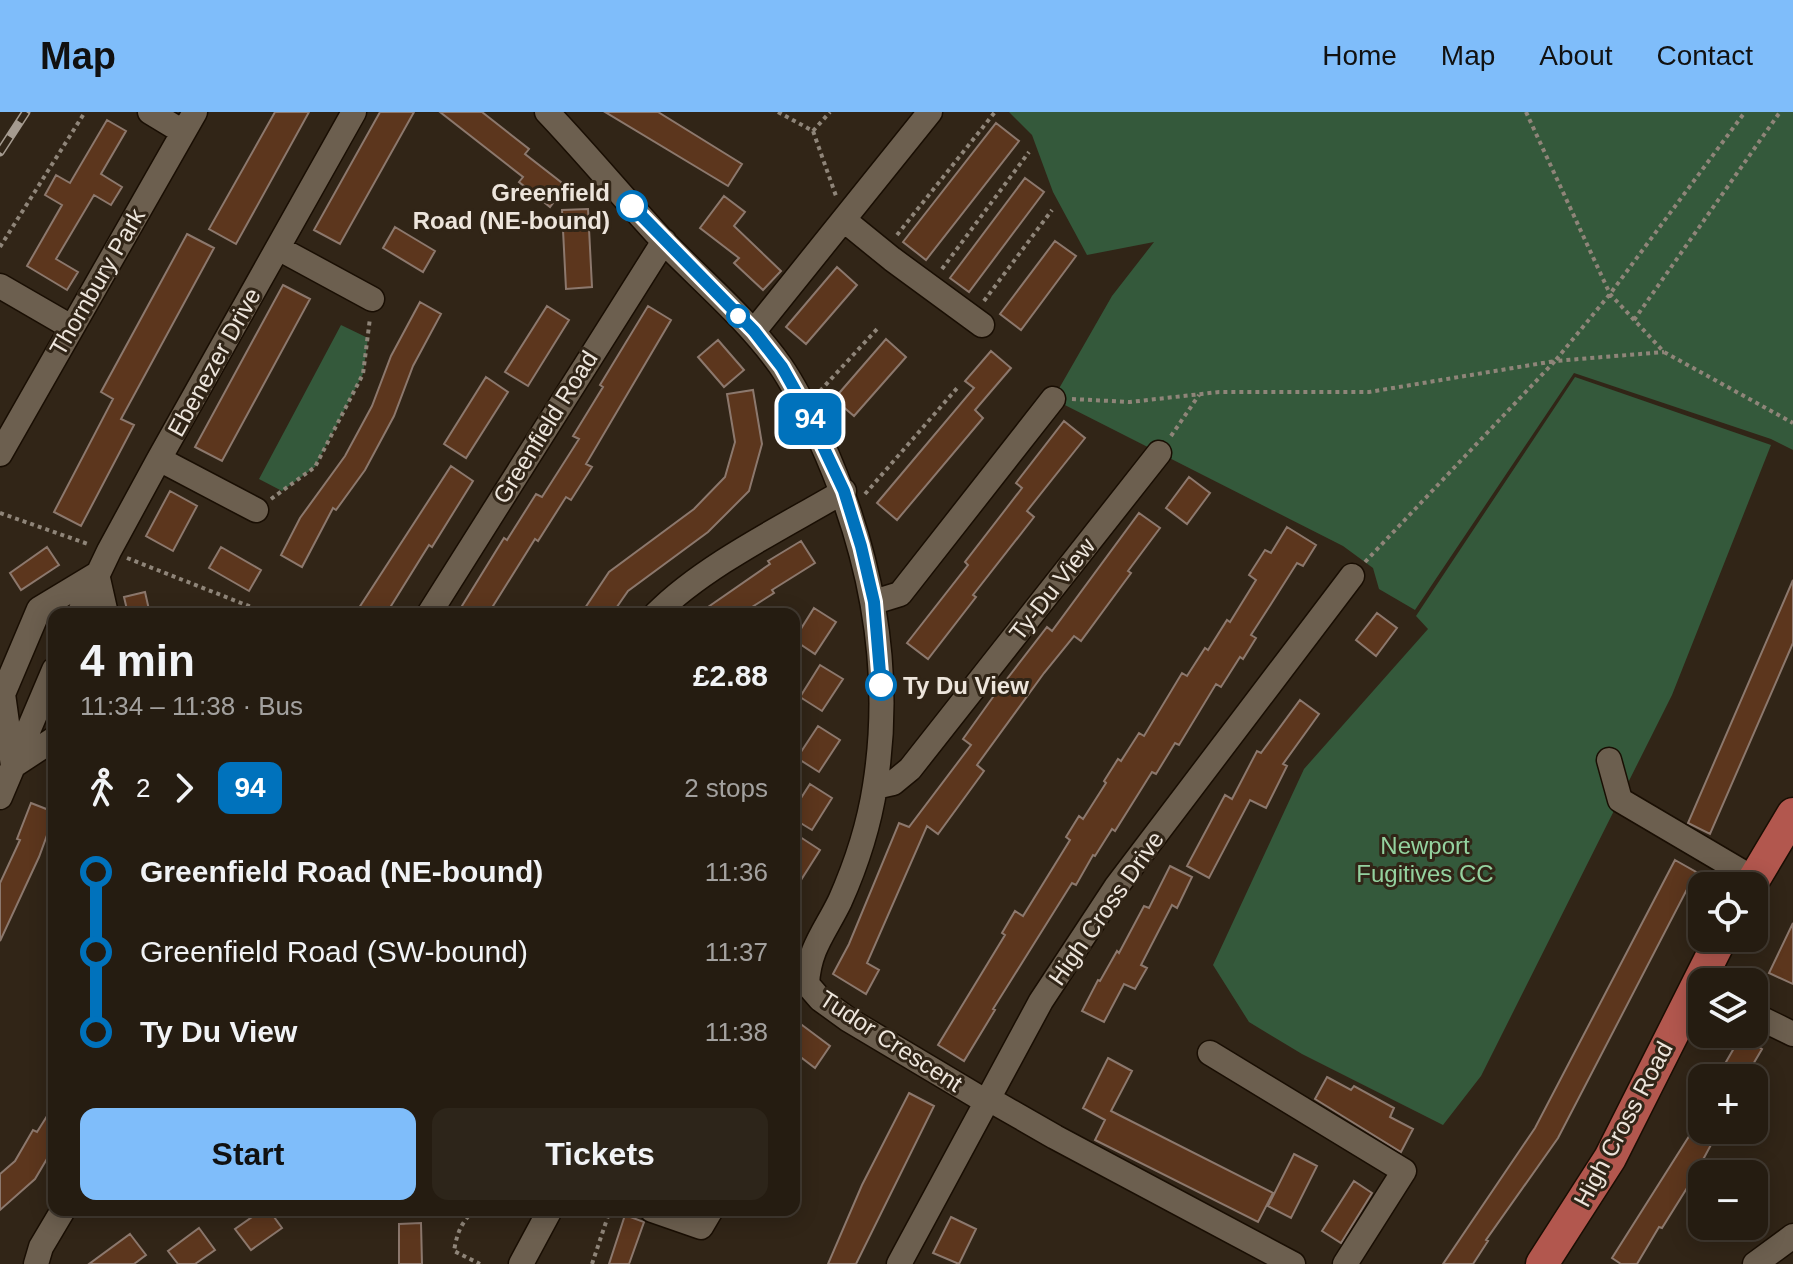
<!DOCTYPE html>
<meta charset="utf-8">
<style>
body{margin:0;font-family:Arial,sans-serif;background:#2d251a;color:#f1f3f6;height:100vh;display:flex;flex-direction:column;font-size:30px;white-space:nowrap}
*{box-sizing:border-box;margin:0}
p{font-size:26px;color:#a3a19f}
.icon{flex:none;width:44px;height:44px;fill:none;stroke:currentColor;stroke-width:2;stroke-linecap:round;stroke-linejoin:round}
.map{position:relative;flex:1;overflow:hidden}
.panel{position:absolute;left:48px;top:496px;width:752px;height:608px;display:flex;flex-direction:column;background:#251c11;border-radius:16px;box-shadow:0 4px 20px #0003,0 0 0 2px #423a31}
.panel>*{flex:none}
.badge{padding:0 16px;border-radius:12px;font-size:28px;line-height:52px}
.controls{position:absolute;left:1688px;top:760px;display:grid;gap:16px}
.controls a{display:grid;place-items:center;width:80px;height:80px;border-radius:16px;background:#251c11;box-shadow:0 4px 20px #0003,0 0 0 2px #423a31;font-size:40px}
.map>.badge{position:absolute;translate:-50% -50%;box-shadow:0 0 0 4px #fff}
.legs{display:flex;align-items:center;gap:12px;height:88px;padding:0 32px;font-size:26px}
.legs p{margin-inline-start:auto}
.summary{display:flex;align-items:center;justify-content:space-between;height:136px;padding:0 32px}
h1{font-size:44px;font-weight:700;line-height:60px}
.cta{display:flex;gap:16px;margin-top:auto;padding:16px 32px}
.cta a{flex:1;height:92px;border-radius:16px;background:#7fbdfa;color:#111;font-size:32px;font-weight:700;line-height:92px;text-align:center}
.cta a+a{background:#2d251a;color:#f1f3f6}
ul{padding:0 32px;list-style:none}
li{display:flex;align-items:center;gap:28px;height:80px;font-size:30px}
li i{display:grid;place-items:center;width:12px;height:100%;margin:0 10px;background:currentColor}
li i::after{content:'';width:20px;height:20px;margin:-10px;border:6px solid;border-radius:50%;background:#251c11}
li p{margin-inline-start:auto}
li:first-child i{background:linear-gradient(#0000 50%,currentColor 0)}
li:last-child i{background:linear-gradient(currentColor 50%,#0000 0)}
header{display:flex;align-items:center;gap:48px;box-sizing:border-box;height:112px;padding:0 40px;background:#7fbdfa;color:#111}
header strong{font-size:38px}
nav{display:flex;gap:44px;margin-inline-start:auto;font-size:28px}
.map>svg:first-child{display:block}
</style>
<header>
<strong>Map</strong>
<nav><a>Home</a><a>Map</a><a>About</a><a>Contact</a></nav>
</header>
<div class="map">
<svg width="1793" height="1152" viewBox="0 0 1793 1152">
<rect width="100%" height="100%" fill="#312517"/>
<!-- green -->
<path fill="#34593b" d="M1009 0H1793V338L1771 327 1574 261 1415 498 1379 477 1373 456 1343 434 1053 287 1112 184 1154 130 1087 143 1053 80 1032 23Z
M341 213 368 226 363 262 315 355 282 379 259 367Z
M1575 265 1771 333 1672 583 1481 964 1443 1013 1302 942 1249 910 1213 853 1304 657 1428 517 1416 504Z"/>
<!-- building -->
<path fill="#5c361d" stroke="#8c786d" stroke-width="2" d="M275 0H309L236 132 209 117Z
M380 0H414L340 132 314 118Z
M440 0H482L529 37 525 42 566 74 550 95 519 70 523 65Z
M605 0H658L742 52 728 74Z
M107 8 126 19 101 62 122 75 111 93 94 83 56 147 78 160 67 178 27 154 62 93 45 83 56 63 70 71Z
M996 11 1019 29 926 148 903 130Z
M1025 66 1044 80 969 180 950 166Z
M724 84 745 100 734 114 781 159 763 178 734 151 739 146 700 116Z
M588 97 592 175 566 177 562 98Z
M395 115 435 139 423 160 383 136Z
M187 122 214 136 121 307 134 313 81 414 54 400 113 287 101 280Z
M1055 129 1076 144 1021 218 1000 202Z
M837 155 857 173 806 232 786 215Z
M283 173 310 187 222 349 195 335Z
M420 190 441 202 413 254 394 304 365 358 336 398 333 396 302 455 281 443 300 406 345 344 372 294 391 244Z
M547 194 569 208 528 274 505 260Z
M648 194 671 208 586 352 592 355 571 388 566 385 538 429 535 427 488 502H457L504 426 507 428 536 382 542 385 579 327 573 324 603 275 600 273Z
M886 227 906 245 854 304 834 287Z
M718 228 744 258 724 275 698 245Z
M991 239 1011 256 975 298 983 306 897 408 877 391 974 276 965 269Z
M486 265 508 280 466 346 444 332Z
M753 278 762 332 749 379 708 420 628 479 612 502H581L609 460 694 397 725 365 735 330 727 282Z
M1064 309 1085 326 1027 399 1034 405 973 483 976 485 928 547 907 531 968 453 965 450 1022 376 1016 371Z
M451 354 473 369 432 435 429 433 386 502H355Z
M1189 365 1210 381 1187 412 1166 396Z
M170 379 197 394 173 439 146 424Z
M1139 401 1160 416 1128 459 1131 461 1081 529 1074 524 1044 561 977 653 984 659 938 722 927 714 867 851 879 858 866 882 833 862 849 832 899 711 909 715 971 633 963 627 993 585 1047 515 1052 519Z
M1287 415 1316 433 1303 454 1297 451 1271 492 1251 523 1256 526 1243 547 1240 545 1221 575 1216 572 1179 633 1175 631 1156 662 1152 660 1115 719 1112 717 1095 744 1093 743 1076 773 1072 771 993 897 995 898 964 949 938 933 1005 823 1002 821 1015 799 1023 804 1070 728 1066 725 1079 704 1083 707 1106 671 1104 669 1118 647 1121 649 1139 621 1144 624 1182 561 1187 564 1205 536 1208 538 1227 508 1230 510 1256 468 1249 463 1265 438 1271 441Z
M801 429 815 451 772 478 774 481 741 502H698L770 452 768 449Z
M47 435 59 453 21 478 10 461Z
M221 435 261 458 249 479 209 456Z
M1793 468V531L1710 722 1688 711Z
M145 480 150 502H128L124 485Z
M814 496 836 510 815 542 794 528Z
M1377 501 1397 516 1376 544 1356 528Z
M820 553 843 567 822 599 800 585Z
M1300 588 1319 602 1283 652 1287 654 1266 696 1250 688 1209 766 1187 754 1225 683 1232 687 1257 639 1261 641Z
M818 614 840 628 819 660 797 646Z
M810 672 832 686 812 718 794 707V697Z
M31 691 54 700V704L39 745 0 829V771L20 728 17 727Z
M794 721 820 738 794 779Z
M1675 748 1696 760 1558 1026 1486 1128 1488 1129 1473 1152H1443L1535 1016Z
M1170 754 1192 765 1177 796 1172 793 1141 853 1147 856 1135 877 1124 872 1104 910 1082 899 1098 868 1100 869 1117 839 1119 841 1144 794 1149 796Z
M1793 811V872L1769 861Z
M794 907 830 934 815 956 794 940Z
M1741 924 1762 937 1745 966H1736L1722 957Z
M1108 946 1132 959 1111 999 1273 1081 1258 1110 1095 1028 1105 1008 1083 996Z
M1327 965 1351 978 1354 974 1394 996 1390 1005 1413 1017 1401 1040 1315 987Z
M909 981 934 994 856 1152H828L862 1073Z
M54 993V1035L35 1067 0 1098V1062L15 1049 33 1018 37 1020Z
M1693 1018H1719L1692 1068 1662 1116 1659 1115 1637 1152H1621L1612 1146Z
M1294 1042 1317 1054 1291 1106 1268 1094Z
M1354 1069 1372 1081 1341 1131 1322 1119Z
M262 1098H269L282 1116 251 1138 235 1117Z
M625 1103 644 1110 629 1152H609Z
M951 1105 976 1117 959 1152 933 1141Z
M421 1111 422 1152H399V1112Z
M199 1116 215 1138 195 1152H178L168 1139Z
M130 1122 146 1143 134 1152H89Z"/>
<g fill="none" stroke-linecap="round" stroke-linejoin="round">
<!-- minor casing -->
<g stroke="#190e03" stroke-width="27">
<path id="minor" d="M150 0 183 20
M547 0C587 42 624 87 664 130 703 170 747 207 780 253 796 276 808 302 820 327 870 437 894 554 875 674 869 713 856 753 840 789 825 820 809 836 807 872L820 887 849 908 985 989
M844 108 892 147 982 213
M278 136 372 187
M0 174 71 215
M754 219 930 0
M0 342 195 0
M159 347 256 398
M874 490 900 482 1053 287
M79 502 109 439 159 347 354 0
M429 502 664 129
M656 502C703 454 785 414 844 379
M54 627 13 654 3 582 39 497 97 462 106 502
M1609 648 1620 688 1754 767
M875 675 893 671 910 657 1159 341
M0 685 54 558
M1754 903 1793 922
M1210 941 1404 1059 1345 1152
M987 986 1055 1025 1293 1152
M652 1098 701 1115 711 1098
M36 1152 41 1135 63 1098
M521 1152 550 1098
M899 1152 1041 889 1116 775 1352 464
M1755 1152 1793 1124"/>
</g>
<!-- major casing -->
<g stroke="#190e03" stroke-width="35">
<path id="major" d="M1750 774 1793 702
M1542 1152 1610 1046 1721 826"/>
</g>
<!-- path -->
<path stroke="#8f8579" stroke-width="4" stroke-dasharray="4 4" stroke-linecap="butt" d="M778 0 813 19 836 84
M1526 0 1610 182 1664 240 1793 311
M813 19 830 0
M897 123 995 0
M0 135 85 0
M942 157 1029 40
M984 189 1052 98
M1634 208 1780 0
M820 279 878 216
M1072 287 1130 290 1219 280H1369L1555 249 1610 182 1745 0
M1171 324 1199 283
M865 382 958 275
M271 387 315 355 363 262 370 206
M0 401 88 432
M127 446 269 502
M1365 450 1555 249 1664 240
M474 1098C461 1111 457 1121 454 1139L480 1152
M592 1152 610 1098"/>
<!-- minor -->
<use href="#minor" stroke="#6c5f4f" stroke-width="24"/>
<!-- major -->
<use href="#major" stroke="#b2574e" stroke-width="32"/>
<!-- rail casing -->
<g stroke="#a59b90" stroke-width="9">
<path id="rail" d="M0 40 26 0"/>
</g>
<!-- rail -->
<use href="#rail" stroke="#312517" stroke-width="6" stroke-dasharray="18" stroke-linecap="butt"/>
</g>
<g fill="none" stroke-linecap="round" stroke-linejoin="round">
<!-- line-1 casing -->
<g stroke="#fff" stroke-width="18">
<path id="line-1" d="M632 94 754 219 782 255 805 296 844 379 861 434 874 490 881 573"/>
</g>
<!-- line-1 -->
<use href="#line-1" stroke="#0072bc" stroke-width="12"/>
</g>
<!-- markers -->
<g fill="#fff" stroke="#0072bc" stroke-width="4">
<circle cx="632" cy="94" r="14"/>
<circle cx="738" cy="204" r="10"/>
<circle cx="881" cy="573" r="14"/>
</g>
<g text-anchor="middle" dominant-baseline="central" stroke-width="6" stroke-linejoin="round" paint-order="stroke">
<!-- stop labels -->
<g font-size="24" font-weight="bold" fill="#ede5dc" stroke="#312517" text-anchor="end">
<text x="610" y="80">Greenfield<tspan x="610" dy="28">Road (NE-bound)</tspan></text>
<text x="903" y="573" text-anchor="start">Ty Du View</text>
</g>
<!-- street labels -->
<g font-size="24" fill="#ede5dc" stroke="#312517">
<text transform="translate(97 170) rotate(-60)">Thornbury Park</text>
<text transform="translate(214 250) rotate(-61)">Ebenezer Drive</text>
<text transform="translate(545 315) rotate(-58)">Greenfield Road</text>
<text transform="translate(1052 477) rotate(-52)">Ty-Du View</text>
<text transform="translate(1106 796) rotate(-55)">High Cross Drive</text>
<text transform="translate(891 929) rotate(33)">Tudor Crescent</text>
<text transform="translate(1623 1012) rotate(-62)">High Cross Road</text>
</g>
<!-- park labels -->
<g font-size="24" fill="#94d29f" stroke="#312517">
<text x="1425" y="733">Newport<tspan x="1425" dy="28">Fugitives CC</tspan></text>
</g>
</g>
</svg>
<div class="controls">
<a><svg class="icon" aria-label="locate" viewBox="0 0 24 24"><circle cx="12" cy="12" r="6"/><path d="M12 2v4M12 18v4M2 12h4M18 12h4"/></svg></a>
<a><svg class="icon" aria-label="layers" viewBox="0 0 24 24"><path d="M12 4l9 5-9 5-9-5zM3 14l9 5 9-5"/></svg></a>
<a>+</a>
<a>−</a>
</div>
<b class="badge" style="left:810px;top:307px;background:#0072bc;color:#fff">94</b>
<section class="panel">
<div class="summary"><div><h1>4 min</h1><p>11:34 – 11:38 · Bus</p></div><b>£2.88</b></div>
<div class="legs"><svg class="icon" aria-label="walk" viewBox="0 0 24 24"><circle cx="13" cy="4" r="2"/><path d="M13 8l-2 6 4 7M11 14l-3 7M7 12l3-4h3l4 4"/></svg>2<svg class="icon" aria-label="forward" viewBox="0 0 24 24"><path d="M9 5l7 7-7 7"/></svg><b class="badge" style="background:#0072bc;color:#fff">94</b><p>2 stops</p></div>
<ul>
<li><i style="color:#0072bc"></i><b>Greenfield Road (NE-bound)</b><p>11:36</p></li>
<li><i style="color:#0072bc"></i><span>Greenfield Road (SW-bound)</span><p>11:37</p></li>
<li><i style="color:#0072bc"></i><b>Ty Du View</b><p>11:38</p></li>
</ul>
<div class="cta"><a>Start</a><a>Tickets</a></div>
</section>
</div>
